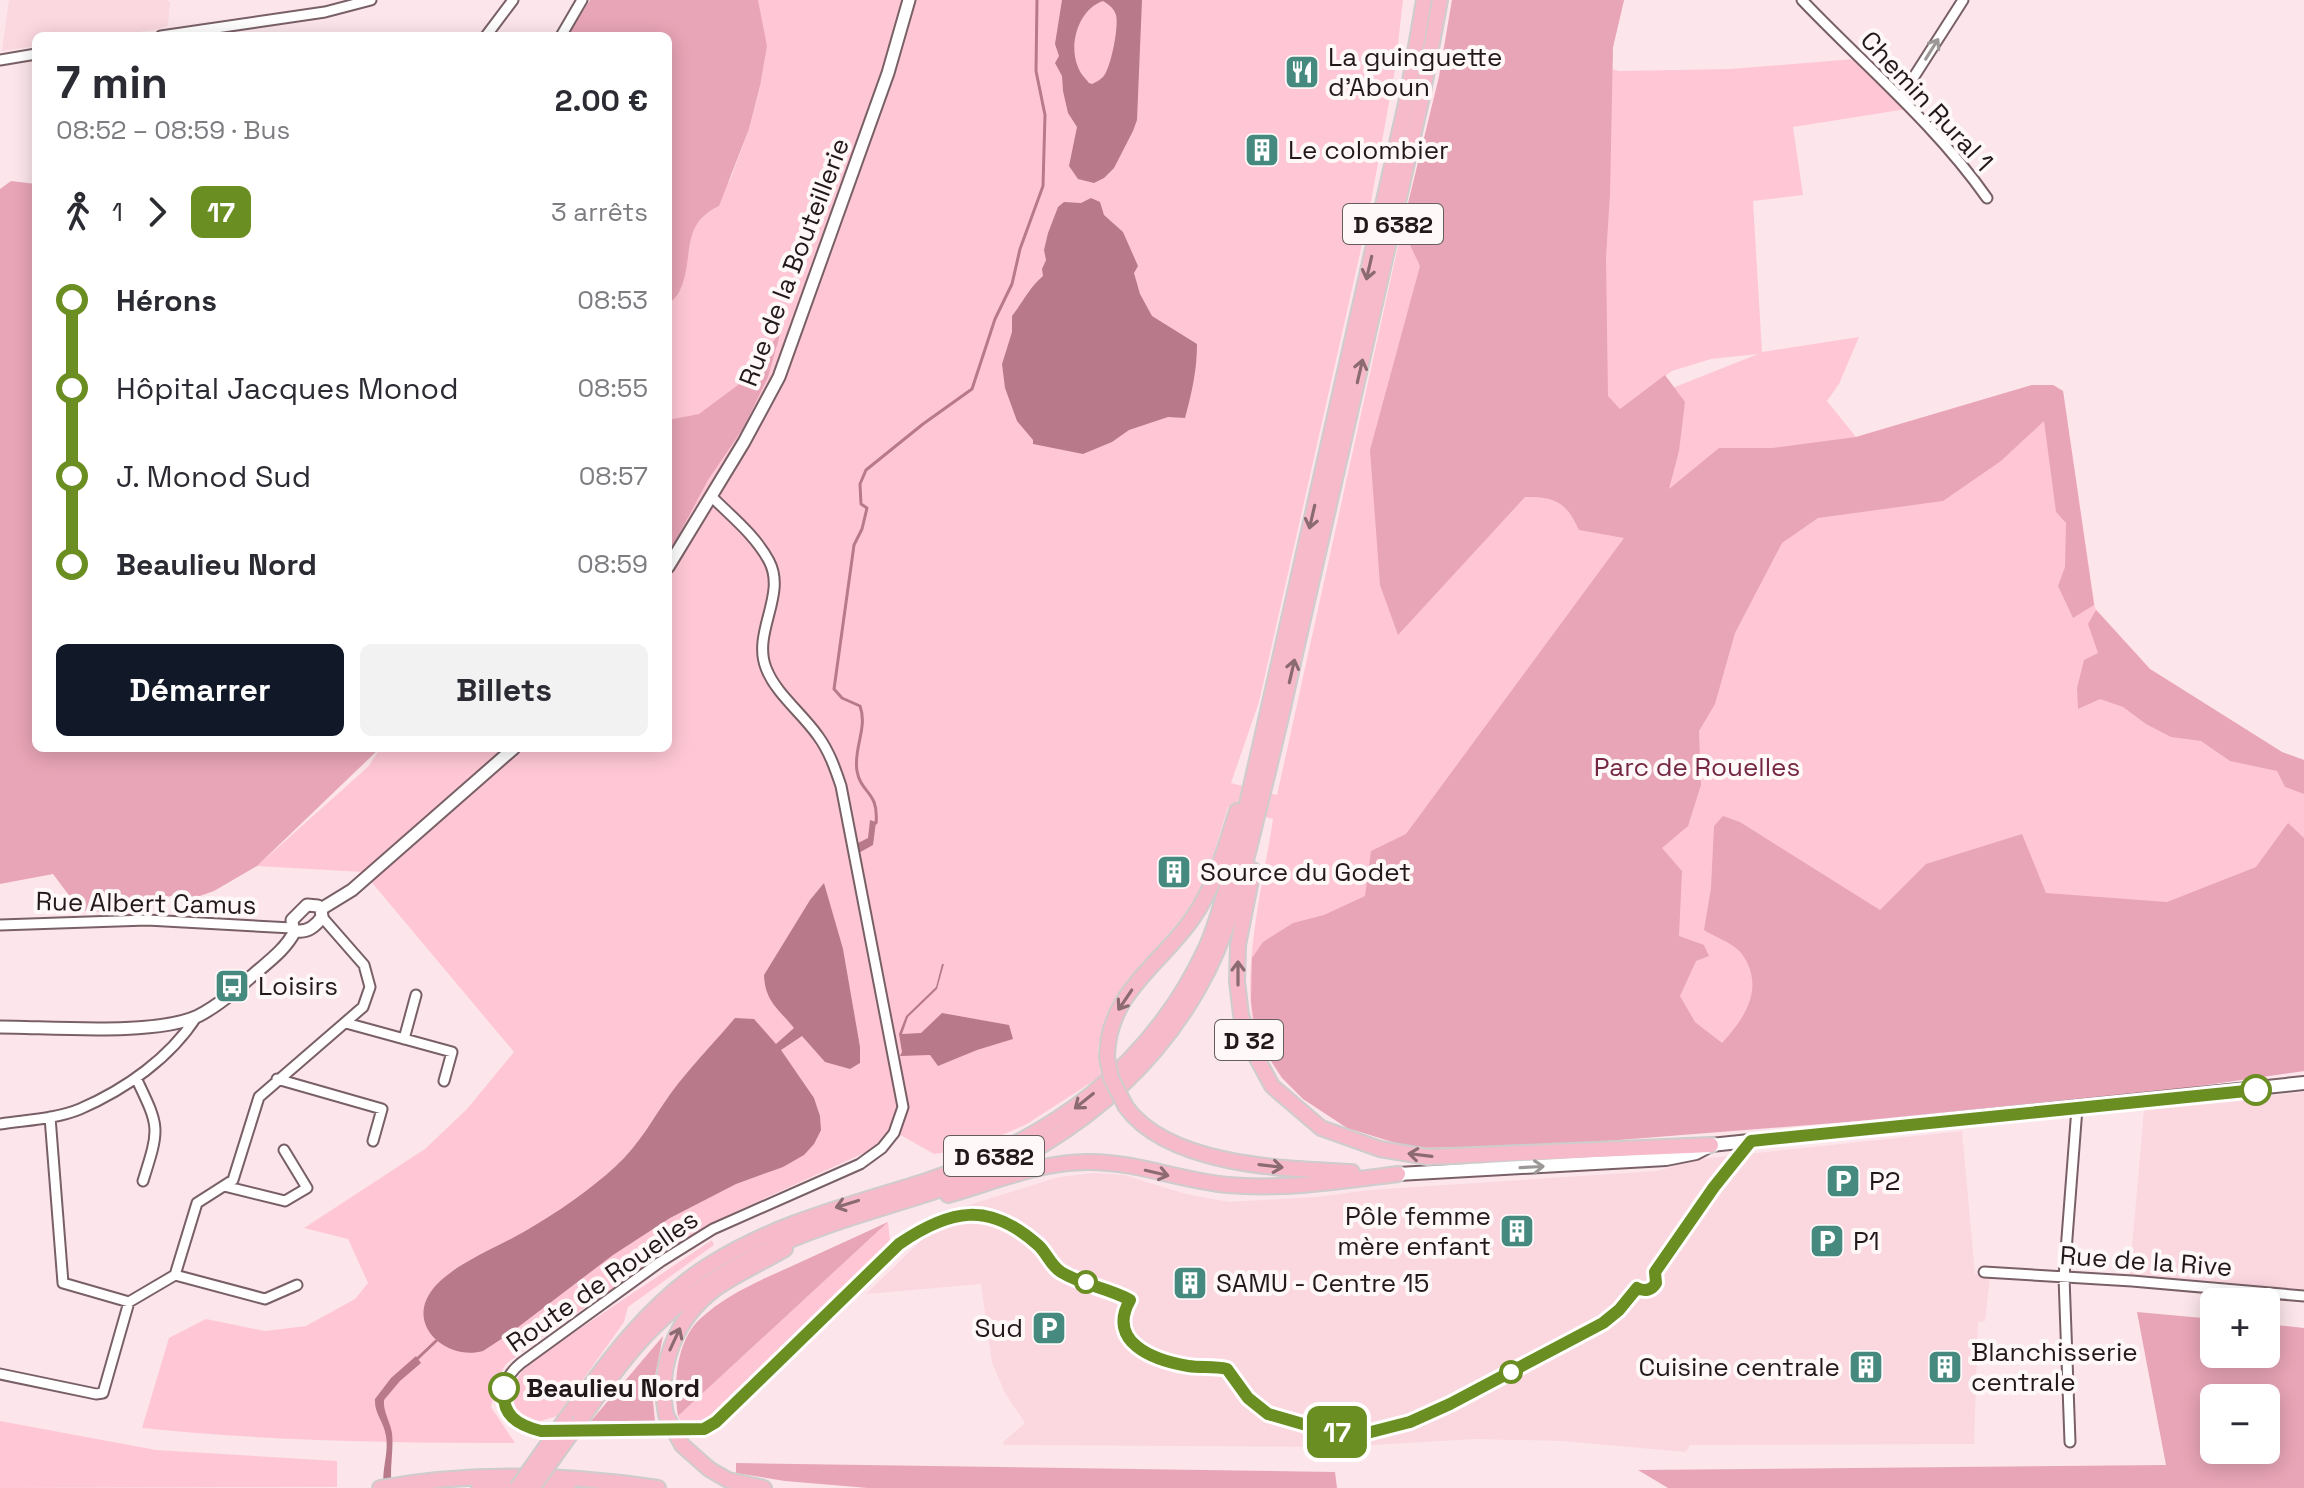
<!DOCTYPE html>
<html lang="fr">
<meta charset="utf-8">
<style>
body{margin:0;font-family:"Space Grotesk",sans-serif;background:#f2f2f3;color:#2b2b33;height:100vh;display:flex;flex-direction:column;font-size:30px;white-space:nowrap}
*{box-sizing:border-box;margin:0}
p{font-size:26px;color:#7c7c81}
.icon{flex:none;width:44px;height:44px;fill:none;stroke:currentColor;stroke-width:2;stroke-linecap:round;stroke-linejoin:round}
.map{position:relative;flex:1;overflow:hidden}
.drawer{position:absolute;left:32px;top:32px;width:640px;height:720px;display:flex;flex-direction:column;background:#fff;border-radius:12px;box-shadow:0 4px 20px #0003}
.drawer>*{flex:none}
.badge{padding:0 16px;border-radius:12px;font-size:28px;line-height:52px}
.controls{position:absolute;left:2200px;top:1288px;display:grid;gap:16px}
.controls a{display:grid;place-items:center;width:80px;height:80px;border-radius:12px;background:#fff;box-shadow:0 4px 20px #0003;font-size:40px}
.map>.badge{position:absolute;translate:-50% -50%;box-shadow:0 0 0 4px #fff}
.legs{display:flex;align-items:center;gap:12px;height:88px;padding:0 24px;font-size:26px}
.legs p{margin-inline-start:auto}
.head{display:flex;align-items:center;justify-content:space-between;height:136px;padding:0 24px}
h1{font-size:44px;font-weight:800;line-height:60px}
.button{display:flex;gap:16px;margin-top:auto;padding:16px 24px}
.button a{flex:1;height:92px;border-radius:12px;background:#111827;color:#fff;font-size:32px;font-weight:800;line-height:92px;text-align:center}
.button a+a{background:#f2f2f3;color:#2b2b33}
ul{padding:0 24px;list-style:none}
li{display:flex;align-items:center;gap:28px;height:88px;font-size:30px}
li i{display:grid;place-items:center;width:12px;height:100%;margin:0 10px;background:currentColor}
li i::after{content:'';width:20px;height:20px;margin:-10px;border:6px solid;border-radius:50%;background:#fff}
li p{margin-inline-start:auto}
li:first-child i{background:linear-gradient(#0000 50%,currentColor 0)}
li:last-child i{background:linear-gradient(currentColor 50%,#0000 0)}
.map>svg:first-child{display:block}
</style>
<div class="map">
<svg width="2304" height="1488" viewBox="0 0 2304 1488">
<rect width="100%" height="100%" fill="#fce6eb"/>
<!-- built -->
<path fill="#fbd7e0" d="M9 0H166L170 2 168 25 160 29 111 36H36V46L2 51Z
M2304 1092V1297L2129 1282 2144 1110Z
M1962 1131 1975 1274 1990 1276 1985 1321 1978 1322 1974 1444 1690 1445 1686 1452 1562 1441 1476 1439 1337 1447 1004 1445 1003 1442 1025 1423 1005 1393 992 1363 981 1284 866 1294 934 1228 935 1218 940 1214 1059 1177 1094 1173 1124 1175 1186 1194 1229 1202 1316 1197 1370 1190 1658 1171 1692 1160Z"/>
<!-- green -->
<path fill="#ffc7d5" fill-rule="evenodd" d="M758 0H1403L1395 70 1368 218 1259 702 1231 783 1277 795 1402 228 1439 77 1452 0H1624L1613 47 1612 69 1619 71 1730 69 1854 59 1907 109 1793 127 1803 195 1753 201 1762 352 1859 337 1839 384 1827 401 1856 437 2032 385H2053L2063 391 2095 608 2150 669 2282 752 2304 760V1071L2143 1094 2078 1100 1413 1148C1358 1134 1304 1112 1272 1062 1267 1054 1259 1045 1256 1036 1239 977 1264 880 1273 819L1228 807 1211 863 1196 901 1129 981 1108 1012 1098 1047 1101 1076 1027 1124 970 1149 934 1154 890 1129 875 1148 713 1222 550 1331 506 1364 496 1381 491 1407 515 1443C390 1443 266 1441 142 1428L169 1338 206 1319 265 1331 306 1326 355 1299 368 1283 348 1239 304 1228 425 1149 467 1109 514 1052 363 872 257 866 369 766 380 748H668V305L680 290 692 231 730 180 749 129 760 87ZM1758 354 1622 408 1672 371 1711 359Z
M888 1222 890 1241 710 1419 682 1424 678 1416Z
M712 1240 714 1245 628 1307 624 1322 557 1416 537 1422 524 1417 515 1408 513 1393 518 1377 530 1362Z
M0 1421 156 1450 337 1461V1487L0 1488Z"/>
<!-- forest -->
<path fill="#e8a5b7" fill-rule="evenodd" d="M590 0H758L767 46 760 86 749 129 719 206C679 225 695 257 680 290 678 295 672 301 668 305V36H567Z
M1452 0H1624L1613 47 1610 194 1606 257 1608 396 1620 409 1665 375 1685 402 1679 451 1669 489 1719 448H1772L1856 437 2032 385H2053L2063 391 2094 605 2073 618 2058 586 2065 567 2066 523 2056 512 2044 421 2001 461 1943 501 1818 518 1782 543 1735 633 1715 704 1699 731 1701 785 1688 826 1662 848 1682 871 1679 936 1704 945 1709 956 1696 961 1680 996 1695 1022 1722 1043C1746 1017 1765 987 1742 954 1735 944 1715 937 1704 930L1711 888 1714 826 1723 816 1740 822 1880 910 1926 864 2022 834 2046 893 2167 902 2256 867 2288 823 2304 838V1071L2143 1094 1961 1113 1543 1146 1413 1148 1347 1128 1303 1099 1282 1078 1256 1038 1251 1001 1252 958 1263 942 1293 923 1324 915 1365 896 1371 851 1406 834 1624 538 1579 530C1566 502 1556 497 1525 497L1398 635 1380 585 1370 450 1420 266 1402 228 1439 77Z
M11 181 36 184V748H380L257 866 214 891 191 899 170 896 137 915 80 910 53 874 0 884V189Z
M781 331 768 377 744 427 708 480 668 555V420L699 414 746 379Z
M2096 610 2150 669 2282 752 2304 760V794L2285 787 2277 771 2230 761 2201 741 2171 737 2146 724 2123 707 2100 699 2078 709 2077 688 2084 660 2098 653 2088 624Z
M888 1222 678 1416C673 1385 676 1340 701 1318 727 1294 761 1280 792 1266 824 1251 856 1237 888 1222Z
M2137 1312 2214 1319V1354H2266V1324L2304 1328V1488H1668L1638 1470 2166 1465ZM2214 1398H2266V1450H2214Z
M663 1336 652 1392 655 1421H591Z
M736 1463 1335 1472 1337 1488H868L785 1481 736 1473Z"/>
<!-- water -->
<path fill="#b8798a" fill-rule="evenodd" d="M1062 0H1142L1137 120 1133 131 1114 168 1104 178 1094 183 1078 179 1069 166 1077 127 1068 113 1063 91 1062 76 1055 63 1059 56 1055 44ZM1103 1C1108 4 1114 8 1116 15 1119 26 1111 68 1103 77 1100 80 1096 82 1092 84L1089 83C1085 78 1080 73 1078 67 1068 44 1079 9 1103 1Z
M1091 198 1100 202 1104 215 1123 232 1138 266 1134 273 1140 294 1152 316 1197 344C1197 370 1192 392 1185 418L1168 417 1129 430 1112 442 1083 454 1033 444V440L1017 421 1005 388 1002 364 1012 332V316C1023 302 1029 288 1043 276L1042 269 1046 260 1044 250 1048 233 1058 207 1064 202 1081 203Z
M870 820 876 822 873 845 855 855 854 845 868 838Z
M824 883 843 949 860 1047V1063L850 1069 825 1062 802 1036 781 1050 814 1098 820 1116 821 1130 814 1144 804 1155 783 1167 736 1184 670 1218 613 1255 509 1334 483 1351C449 1361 407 1328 430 1293 447 1266 499 1247 527 1230 558 1212 590 1190 616 1166 640 1144 653 1118 671 1093 691 1066 714 1043 735 1018L754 1019 776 1044 794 1028C779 1009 765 1002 764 975L810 900Z
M942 964H944L937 989 908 1017 902 1034 921 1033 942 1013 1009 1025 1013 1039 977 1050 938 1066 930 1055 900 1056 902 1052 899 1034 906 1016 936 987Z
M416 1356 421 1363 400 1381 384 1400C383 1412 390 1421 392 1433 394 1451 389 1469 392 1488H384C381 1470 389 1454 386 1436 384 1422 374 1414 375 1399L391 1378Z"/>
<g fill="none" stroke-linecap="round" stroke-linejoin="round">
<!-- stream -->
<path stroke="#b8798a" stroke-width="3" d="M876 823C879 791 861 794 857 771 853 749 868 728 860 706L842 698 834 689 854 545 862 529 867 508 861 504 860 484 866 470 923 424 972 389 995 319 1012 284 1020 249 1043 186 1045 115 1036 71 1037 0
M416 1360 436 1341"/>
<!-- minor casing -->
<g stroke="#786066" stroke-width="13">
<path id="minor" d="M1802 0C1864 65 1935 124 1987 198
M161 36 325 12 371 0
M486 36 513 0
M561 36 582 0
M0 60 36 54
M1901 97 1963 0
M712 497C731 516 756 536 769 561 787 595 752 632 766 668 776 694 802 713 818 736 829 751 835 768 841 786L903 1107 894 1133 882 1148 860 1164 713 1229 660 1262 521 1363C504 1377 501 1391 506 1412L517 1423 541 1431 704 1429 716 1422 899 1244 935 1223
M0 925 147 920 292 928
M346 1023 452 1052 444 1081
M404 1039 416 995
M136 1078C160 1128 160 1127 143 1181
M277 1079 382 1109 373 1141
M50 1117 63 1283 129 1302
M0 1124C26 1120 56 1119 80 1109 126 1089 170 1058 197 1016
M224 1186 285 1201 307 1188 284 1150
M1984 1272 2132 1281 2304 1296
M175 1275 265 1299 297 1285
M0 1374 96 1394 103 1393 129 1302 175 1275 197 1203 233 1180 259 1097 363 1007 370 987 364 965 322 917
M2070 1442 2064 1277 2077 1108"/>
</g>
<!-- tertiary casing -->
<g stroke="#786066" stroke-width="15">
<path id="tertiary" d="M668 567 744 442 779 377 888 73 909 0
M307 905 318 906 321 909 322 917C315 927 306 934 293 930L292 920Z
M321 909 352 890 514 748
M0 1027C50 1027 155 1036 198 1016 218 1006 236 990 253 975 269 961 285 950 295 931"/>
</g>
<!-- secondary casing -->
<g stroke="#786066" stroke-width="16">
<path id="secondary" d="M1398 1174 1666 1159 1696 1153 1711 1145 2304 1083"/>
</g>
<!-- trunk casing -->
<g stroke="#cecccd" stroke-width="18">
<path id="trunk" d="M1253 870 1238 945 1237 981 1241 1015 1252 1049 1272 1086 1321 1128 1380 1149 1428 1157 1711 1145
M1107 1057C1108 993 1159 966 1192 919 1215 887 1225 848 1237 811
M1126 1107C1169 1166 1285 1169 1352 1172
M948 1195C994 1182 1043 1161 1090 1162 1137 1162 1182 1181 1228 1185 1284 1190 1343 1181 1398 1174
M666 1415C657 1366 675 1319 715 1289 736 1274 763 1262 785 1249
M565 1420C606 1363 649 1303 709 1265 779 1221 852 1205 929 1180 1050 1139 1149 1069 1205 950 1217 925 1223 896 1232 870L1407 99 1424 0
M580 1421C603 1389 625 1355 654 1327 715 1267 788 1237 869 1212 928 1193 991 1177 1044 1144 1108 1105 1161 1054 1198 989 1228 937 1242 878 1256 820 1270 765 1283 710 1295 654 1337 468 1380 283 1422 97L1440 0
M709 1469 728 1480 764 1488
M380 1488C471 1472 567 1474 658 1488
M479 1488H568"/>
</g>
<!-- minor -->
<use href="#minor" stroke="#fff" stroke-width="9"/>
<!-- tertiary -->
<use href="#tertiary" stroke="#fff" stroke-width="11"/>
<!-- secondary -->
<use href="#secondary" stroke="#fff" stroke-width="12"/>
<!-- trunk -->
<use href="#trunk" stroke="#f6baca" stroke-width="14"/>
<!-- trunk-bridge casing -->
<g stroke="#cecccd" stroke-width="18" stroke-linecap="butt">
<path id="trunk-bridge" d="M1107 1057 1111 1078 1126 1107
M666 1415 682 1445 709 1469
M517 1488 565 1420
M532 1488 580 1421"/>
</g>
<!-- trunk-bridge -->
<use href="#trunk-bridge" stroke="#f6baca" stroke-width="14"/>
</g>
<!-- one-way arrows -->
<defs><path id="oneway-shaft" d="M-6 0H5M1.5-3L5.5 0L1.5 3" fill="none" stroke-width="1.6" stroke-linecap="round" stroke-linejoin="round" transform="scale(2)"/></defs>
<g stroke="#9c9898">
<use href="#oneway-shaft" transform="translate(1932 49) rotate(-58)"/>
<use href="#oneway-shaft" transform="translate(1532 1167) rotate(-3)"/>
</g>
<g stroke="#8c6a72">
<use href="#oneway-shaft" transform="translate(1369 268) rotate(103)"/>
<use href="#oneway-shaft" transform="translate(1360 371) rotate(-77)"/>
<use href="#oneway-shaft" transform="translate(1312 517) rotate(103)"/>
<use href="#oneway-shaft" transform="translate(1292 671) rotate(-77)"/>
<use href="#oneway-shaft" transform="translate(1238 973) rotate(-90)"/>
<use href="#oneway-shaft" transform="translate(1125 1000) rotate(124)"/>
<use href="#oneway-shaft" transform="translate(1084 1101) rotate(141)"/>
<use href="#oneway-shaft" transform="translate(1420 1155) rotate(-173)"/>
<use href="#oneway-shaft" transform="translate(1271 1166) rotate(7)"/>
<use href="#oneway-shaft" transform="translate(1157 1173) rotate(13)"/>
<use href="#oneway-shaft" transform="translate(847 1204) rotate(163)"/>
<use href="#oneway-shaft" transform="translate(675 1339) rotate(-65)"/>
</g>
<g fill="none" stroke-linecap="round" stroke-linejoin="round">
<!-- line-1 casing -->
<g stroke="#fff" stroke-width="18">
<path id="line-1" d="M504 1388C501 1415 517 1425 541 1431L704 1429 716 1422 899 1244C950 1209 989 1201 1038 1245 1047 1253 1050 1265 1061 1272 1082 1285 1108 1288 1130 1300 1106 1342 1153 1360 1188 1366 1201 1368 1214 1366 1227 1369L1248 1398 1268 1414 1327 1431 1367 1433 1410 1422 1450 1404 1603 1323 1619 1310 1637 1288C1645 1292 1652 1290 1656 1283L1655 1272 1714 1187 1751 1141 2256 1090"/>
</g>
<!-- line-1 -->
<use href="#line-1" stroke="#6b8e23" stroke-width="12"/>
</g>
<!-- icons -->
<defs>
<g id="restaurant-square" transform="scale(1.8)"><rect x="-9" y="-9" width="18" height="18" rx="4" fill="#468a7f" stroke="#fef8f9"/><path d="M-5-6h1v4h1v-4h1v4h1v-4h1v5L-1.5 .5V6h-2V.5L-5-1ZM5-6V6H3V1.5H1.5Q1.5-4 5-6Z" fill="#fff"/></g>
<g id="building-square" transform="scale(1.8)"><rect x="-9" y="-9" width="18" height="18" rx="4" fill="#468a7f" stroke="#fef8f9"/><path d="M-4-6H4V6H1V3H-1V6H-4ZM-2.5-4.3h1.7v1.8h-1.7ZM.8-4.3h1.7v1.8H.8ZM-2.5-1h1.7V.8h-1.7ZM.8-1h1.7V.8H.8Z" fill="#fff"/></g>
<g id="bus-square" transform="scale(1.8)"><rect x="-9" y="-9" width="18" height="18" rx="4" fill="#468a7f" stroke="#fef8f9"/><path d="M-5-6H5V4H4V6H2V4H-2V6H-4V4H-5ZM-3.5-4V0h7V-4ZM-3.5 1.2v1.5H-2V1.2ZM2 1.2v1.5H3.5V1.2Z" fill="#fff"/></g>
<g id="parking-square" transform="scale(1.8)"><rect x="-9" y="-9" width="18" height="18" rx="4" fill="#468a7f" stroke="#fef8f9"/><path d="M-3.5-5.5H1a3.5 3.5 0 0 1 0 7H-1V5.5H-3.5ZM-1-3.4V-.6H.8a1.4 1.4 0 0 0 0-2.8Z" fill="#fff"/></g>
</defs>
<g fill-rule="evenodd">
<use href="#restaurant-square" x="1302" y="72"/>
<use href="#building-square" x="1262" y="150"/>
<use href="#building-square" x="1174" y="872"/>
<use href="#bus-square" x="232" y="986"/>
<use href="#parking-square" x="1843" y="1181"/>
<use href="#building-square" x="1517" y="1231"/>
<use href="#parking-square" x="1827" y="1241"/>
<use href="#building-square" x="1190" y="1283"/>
<use href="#parking-square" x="1049" y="1328"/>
<use href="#building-square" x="1866" y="1367"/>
<use href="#building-square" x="1945" y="1367"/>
</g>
<!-- markers -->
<g fill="#fff" stroke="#6b8e23" stroke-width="4">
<circle cx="2256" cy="1090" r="14"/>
<circle cx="1086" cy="1282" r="10"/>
<circle cx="1511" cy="1372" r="10"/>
<circle cx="504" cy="1388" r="14"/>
</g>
<g text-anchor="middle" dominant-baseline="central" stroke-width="8" stroke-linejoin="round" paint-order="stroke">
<!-- shield labels -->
<g fill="#fef8f9" stroke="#645c5e" stroke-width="2">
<rect x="1343" y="204" width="100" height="40" rx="6"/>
<rect x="1215" y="1020" width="68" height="40" rx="6"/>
<rect x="944" y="1136" width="100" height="40" rx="6"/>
</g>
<g font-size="24" font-weight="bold" fill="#22191b">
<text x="1393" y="224">D 6382</text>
<text x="1249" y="1040">D 32</text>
<text x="994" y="1156">D 6382</text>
</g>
<!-- poi labels -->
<g font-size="26" fill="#22191b" stroke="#fef8f9" text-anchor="start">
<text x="1328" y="57">La guinguette<tspan x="1328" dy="30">d'Aboun</tspan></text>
<text x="1288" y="150">Le colombier</text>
<text x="1200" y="872">Source du Godet</text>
<text x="258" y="986">Loisirs</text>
<text x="1869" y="1181">P2</text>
<text x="1491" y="1216" text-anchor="end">Pôle femme<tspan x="1491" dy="30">mère enfant</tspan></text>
<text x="1853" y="1241">P1</text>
<text x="1216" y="1283">SAMU - Centre 15</text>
<text x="1023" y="1328" text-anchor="end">Sud</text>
<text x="1971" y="1352">Blanchisserie<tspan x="1971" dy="30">centrale</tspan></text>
<text x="1840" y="1367" text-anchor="end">Cuisine centrale</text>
</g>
<!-- street labels -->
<g font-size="26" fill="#22191b" stroke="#fef8f9">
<text transform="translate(1927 101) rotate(47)">Chemin Rural 1</text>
<text transform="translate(794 262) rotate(-69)">Rue de la Bouteillerie</text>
<text transform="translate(146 903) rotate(1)">Rue Albert Camus</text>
<text transform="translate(2146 1261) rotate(4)">Rue de la Rive</text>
<text transform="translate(602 1281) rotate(-35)">Route de Rouelles</text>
</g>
<!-- park labels -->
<g font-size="26" fill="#742642" stroke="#fef8f9">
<text x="1697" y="767">Parc de Rouelles</text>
</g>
<!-- stop labels -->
<g font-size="26" font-weight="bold" fill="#22191b" stroke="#fef8f9" text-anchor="start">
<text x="526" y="1388">Beaulieu Nord</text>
</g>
</g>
</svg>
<div class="controls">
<a>+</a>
<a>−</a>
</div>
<b class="badge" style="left:1337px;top:1432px;background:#6b8e23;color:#fff">17</b>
<section class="drawer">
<div class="head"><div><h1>7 min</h1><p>08:52 – 08:59 · Bus</p></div><b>2.00 €</b></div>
<div class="legs"><svg class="icon" aria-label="walk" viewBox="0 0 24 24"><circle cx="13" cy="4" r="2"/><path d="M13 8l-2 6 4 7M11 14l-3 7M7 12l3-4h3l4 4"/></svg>1<svg class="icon" aria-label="forward" viewBox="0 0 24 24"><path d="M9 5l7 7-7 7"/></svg><b class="badge" style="background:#6b8e23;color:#fff">17</b><p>3 arrêts</p></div>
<ul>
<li><i style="color:#6b8e23"></i><b>Hérons</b><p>08:53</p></li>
<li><i style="color:#6b8e23"></i><span>Hôpital Jacques Monod</span><p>08:55</p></li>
<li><i style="color:#6b8e23"></i><span>J. Monod Sud</span><p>08:57</p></li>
<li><i style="color:#6b8e23"></i><b>Beaulieu Nord</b><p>08:59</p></li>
</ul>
<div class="button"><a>Démarrer</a><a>Billets</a></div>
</section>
</div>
